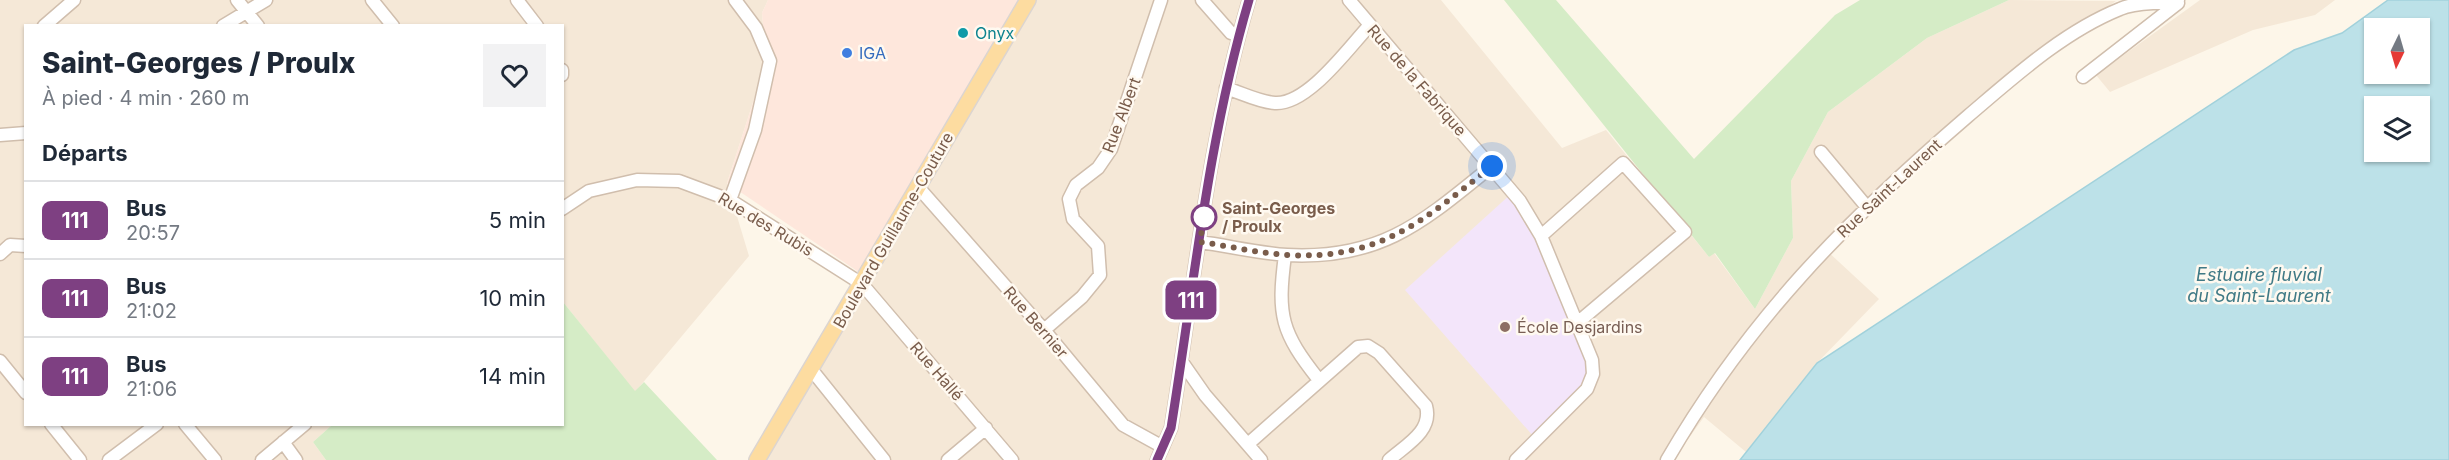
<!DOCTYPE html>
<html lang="fr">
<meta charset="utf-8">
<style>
body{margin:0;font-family:Inter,sans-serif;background:#f2f2f3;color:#1f2937;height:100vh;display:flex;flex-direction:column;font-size:22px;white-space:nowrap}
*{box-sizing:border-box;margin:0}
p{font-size:20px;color:#747a83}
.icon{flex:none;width:33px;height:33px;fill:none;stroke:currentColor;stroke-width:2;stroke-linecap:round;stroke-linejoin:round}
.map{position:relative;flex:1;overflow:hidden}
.side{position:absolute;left:24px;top:24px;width:540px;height:402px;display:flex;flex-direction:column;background:#fff;border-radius:0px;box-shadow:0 2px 4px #0004}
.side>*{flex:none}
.badge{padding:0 12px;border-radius:9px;font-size:21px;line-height:39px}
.needle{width:39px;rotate:185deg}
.controls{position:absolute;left:2364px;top:18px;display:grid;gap:12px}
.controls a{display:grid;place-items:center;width:66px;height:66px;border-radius:0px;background:#fff;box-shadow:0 2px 4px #0004;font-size:30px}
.you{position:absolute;width:30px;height:30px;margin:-15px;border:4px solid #fff;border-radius:50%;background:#1a73e8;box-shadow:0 0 0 9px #1a73e833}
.map>.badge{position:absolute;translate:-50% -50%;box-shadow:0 0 0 3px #fff}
h2{padding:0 18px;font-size:22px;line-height:54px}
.round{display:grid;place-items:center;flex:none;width:63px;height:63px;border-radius:0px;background:#f2f2f3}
.overview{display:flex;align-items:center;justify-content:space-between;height:102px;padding:0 18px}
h1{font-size:28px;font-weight:800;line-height:45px}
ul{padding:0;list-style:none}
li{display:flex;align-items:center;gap:18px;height:78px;padding:0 18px;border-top:2px solid #e0e1e3}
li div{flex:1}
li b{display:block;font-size:22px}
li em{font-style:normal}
li .badge{min-width:66px;font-weight:700;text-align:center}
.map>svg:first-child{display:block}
</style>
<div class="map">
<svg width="2449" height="460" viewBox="0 0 2449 460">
<rect width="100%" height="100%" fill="#fdf6e9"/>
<!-- residential -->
<path fill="#f5e8d7" d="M0 0H768L762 13 766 62 727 183 749 256 635 392 563 302 562 26H26V424L332 425 313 442 326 460H0Z
M1037 0H1441L1562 148 1606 130 1709 257 1714 253 1755 309 1793 238 1791 181 1828 112 1927 38 2009 0 2116 1 2024 68 1825 249 1879 299 1817 363 1746 452 1704 417 1673 460H766Z
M2200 0H2335L2315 15 2253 30 2110 92 2096 75Z"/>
<!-- commercial -->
<path fill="#fee7dc" d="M768 0H1034L872 281 727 183 766 62 762 13Z"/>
<!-- education -->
<path fill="#f3e5fa" d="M1512 193 1538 242 1588 364 1587 389 1534 437 1405 290Z"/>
<!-- green -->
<path fill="#d5ecc6" d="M1504 0H1556L1694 159 1835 15 1860 0H2009L1927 38 1828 112 1791 181 1793 238 1755 309 1715 253 1709 257Z
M563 302 635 391 644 382 717 460H326L313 442 332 425 562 424Z"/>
<!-- water -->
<path fill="#bce1e8" stroke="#a1d1db" stroke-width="1.5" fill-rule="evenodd" d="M2388 0H2449V460H1740L1817 363 2294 50 2342 33ZM2374 28H2420V74H2374ZM2374 106H2420V152H2374Z"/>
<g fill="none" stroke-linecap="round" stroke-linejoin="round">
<!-- minor casing -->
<g stroke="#d0bead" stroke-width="15">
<path id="minor" d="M237 0 258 26
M372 0 393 26
M517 0 537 26
M1202 0 1231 33 1239 36
M1349 0 1520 201 1541 236 1592 360 1593 374 1587 389 1516 460
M44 26 74 0
M223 26 266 0
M562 70V75
M2083 77 2178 3
M1226 88C1242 93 1259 102 1275 103 1308 105 1349 47 1370 25
M0 135 26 133
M1821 152 1866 206
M918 187 1044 330 1123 425 1163 447
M730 200 755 130 770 61 756 28 735 0
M562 209 589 191 637 180 679 181 730 200 862 284 1012 460
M1541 236 1623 163 1685 232 1576 324
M1200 242C1229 246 1258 253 1287 255 1381 260 1423 222 1492 166
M0 254 10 245 26 246
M1285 255C1277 316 1281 332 1319 380
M1044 330 1082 297 1100 275 1098 246 1073 219 1069 199 1076 185 1098 168 1111 149 1161 0
M0 361 26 393
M1182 362 1205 395 1261 460
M811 369 884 460
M51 424 80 460
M185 424 215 460
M283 442 296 460
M1248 444 1358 347 1368 346 1379 353 1426 406C1433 431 1406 445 1389 460
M109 460 157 424
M262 460 305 424
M948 460 986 428
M1157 460 1171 428C1194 285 1208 139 1249 0
M1667 460C1748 320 1846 221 1968 116 2014 77 2063 32 2120 9 2138 1 2159 5 2178 0"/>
</g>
<!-- major casing -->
<g stroke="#dcd5d0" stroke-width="18">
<path id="major" d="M757 460 1028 0"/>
</g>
<!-- minor -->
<use href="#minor" stroke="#fff" stroke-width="12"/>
<!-- major -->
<use href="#major" stroke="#fddca0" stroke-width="15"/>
</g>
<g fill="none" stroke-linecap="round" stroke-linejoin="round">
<!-- line casing -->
<g stroke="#fff" stroke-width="14">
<path id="line" d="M1157 460 1171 428C1194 285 1208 139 1249 0"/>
</g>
<!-- line -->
<use href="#line" stroke="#7e4082" stroke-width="9"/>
<!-- walk -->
<path stroke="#795c4b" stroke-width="6" stroke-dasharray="0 10.8" d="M1204 217 1205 209 1200 242C1229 246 1258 253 1287 255 1380 260 1423 221 1492 166"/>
</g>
<!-- markers -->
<circle fill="#0f9aa8" stroke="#fff9f0" stroke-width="2" cx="963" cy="33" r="6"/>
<circle fill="#3f7fe0" stroke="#fff9f0" stroke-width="2" cx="847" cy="53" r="6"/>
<circle fill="#fff" stroke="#7e4082" stroke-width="3" cx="1204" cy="217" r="12"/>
<circle fill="#8d6e63" stroke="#fff9f0" stroke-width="2" cx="1505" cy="327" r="6"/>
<g text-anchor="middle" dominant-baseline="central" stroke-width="5" stroke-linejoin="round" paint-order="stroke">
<!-- culture labels -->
<g font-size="16" fill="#0d838f" stroke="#fff9f0" text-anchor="start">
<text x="975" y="33">Onyx</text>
</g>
<!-- shop labels -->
<g font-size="16" fill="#366cbe" stroke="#fff9f0" text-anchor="start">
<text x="859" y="53">IGA</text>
</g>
<!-- street labels -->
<g font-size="16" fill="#795c4b" stroke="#fff9f0">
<text transform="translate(1417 80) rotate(49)">Rue de la Fabrique</text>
<text transform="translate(1121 115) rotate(-69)">Rue Albert</text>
<text transform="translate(1889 188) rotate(-43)">Rue Saint-Laurent</text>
<text transform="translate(766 224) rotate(31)">Rue des Rubis</text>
<text transform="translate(893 230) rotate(-60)">Boulevard Guillaume-Couture</text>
<text transform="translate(1036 322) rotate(49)">Rue Bernier</text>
<text transform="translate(937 371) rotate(49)">Rue Hallé</text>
</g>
<!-- stop labels -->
<g font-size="16" font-weight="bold" fill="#795c4b" stroke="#fff9f0" text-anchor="start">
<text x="1222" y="208">Saint-Georges<tspan x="1222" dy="18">/ Proulx</tspan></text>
</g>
<!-- education labels -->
<g font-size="16" fill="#785e54" stroke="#fff9f0" text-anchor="start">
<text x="1517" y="327">École Desjardins</text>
</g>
<!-- water labels -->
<g font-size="18" font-style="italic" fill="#407a86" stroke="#fff9f0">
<text x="2259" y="274">Estuaire fluvial<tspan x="2259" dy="21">du Saint-Laurent</tspan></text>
</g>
</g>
</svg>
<div class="controls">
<a><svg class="needle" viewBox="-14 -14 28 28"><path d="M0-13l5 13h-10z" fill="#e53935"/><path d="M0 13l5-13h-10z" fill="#747a83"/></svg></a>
<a><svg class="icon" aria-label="layers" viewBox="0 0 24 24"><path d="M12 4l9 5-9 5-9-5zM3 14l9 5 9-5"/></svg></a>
</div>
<div class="you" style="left:1492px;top:166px"></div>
<b class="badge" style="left:1191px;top:300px;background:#7e4082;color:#fff">111</b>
<section class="side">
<div class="overview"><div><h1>Saint-Georges / Proulx</h1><p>À pied · 4 min · 260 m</p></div><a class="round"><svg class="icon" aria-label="heart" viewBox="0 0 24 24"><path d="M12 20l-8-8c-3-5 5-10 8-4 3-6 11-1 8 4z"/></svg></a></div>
<h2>Départs</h2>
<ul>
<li><span class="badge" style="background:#7e4082;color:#fff">111</span><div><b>Bus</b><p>20:57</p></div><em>5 min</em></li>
<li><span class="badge" style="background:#7e4082;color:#fff">111</span><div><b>Bus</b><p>21:02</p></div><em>10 min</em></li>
<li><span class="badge" style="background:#7e4082;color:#fff">111</span><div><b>Bus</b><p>21:06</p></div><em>14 min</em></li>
</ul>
</section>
</div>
